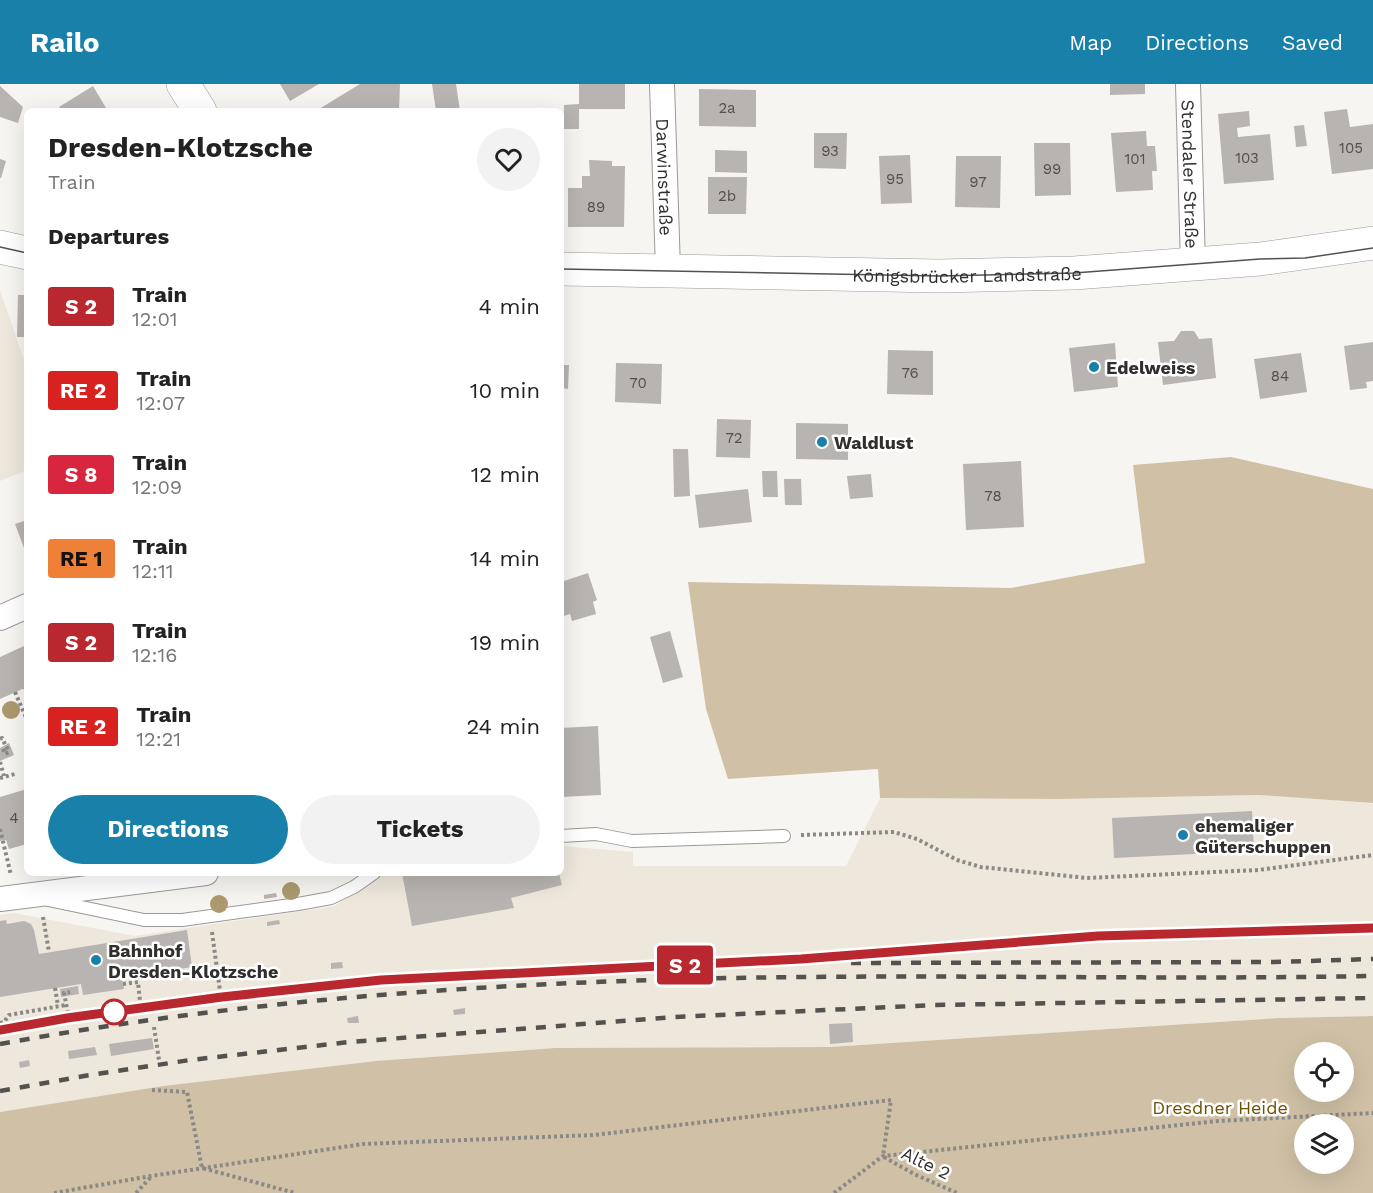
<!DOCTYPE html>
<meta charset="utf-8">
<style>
body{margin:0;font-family:"Work Sans",sans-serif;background:#f2f2f2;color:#222;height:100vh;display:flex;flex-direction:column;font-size:22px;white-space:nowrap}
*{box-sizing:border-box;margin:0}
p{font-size:20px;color:#767676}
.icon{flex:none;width:33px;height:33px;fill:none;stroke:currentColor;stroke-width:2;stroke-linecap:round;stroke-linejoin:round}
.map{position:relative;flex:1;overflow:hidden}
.panel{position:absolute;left:24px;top:24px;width:540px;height:768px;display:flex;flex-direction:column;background:#fff;border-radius:9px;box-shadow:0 6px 24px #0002}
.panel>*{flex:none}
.badge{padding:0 12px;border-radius:4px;font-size:21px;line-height:39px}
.tools{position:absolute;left:1294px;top:958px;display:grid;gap:12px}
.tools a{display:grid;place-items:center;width:60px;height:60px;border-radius:50%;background:#fff;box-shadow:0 6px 24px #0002;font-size:30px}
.map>.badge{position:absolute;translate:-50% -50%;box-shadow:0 0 0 3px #fff}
h2{padding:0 24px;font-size:22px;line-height:54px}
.round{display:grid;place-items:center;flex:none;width:63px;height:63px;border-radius:32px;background:#f2f2f2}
.head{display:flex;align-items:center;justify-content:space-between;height:102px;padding:0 24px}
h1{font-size:28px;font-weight:700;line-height:45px}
.primary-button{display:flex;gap:12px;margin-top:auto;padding:12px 24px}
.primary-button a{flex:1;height:69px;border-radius:36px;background:#1880a9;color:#fff;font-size:24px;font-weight:700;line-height:69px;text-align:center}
.primary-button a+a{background:#f2f2f2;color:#222}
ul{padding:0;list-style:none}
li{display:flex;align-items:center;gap:18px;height:84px;padding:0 24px}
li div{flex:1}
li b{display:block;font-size:22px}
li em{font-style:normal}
li .badge{min-width:66px;font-weight:700;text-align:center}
header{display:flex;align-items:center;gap:36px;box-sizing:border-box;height:84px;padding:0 30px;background:#1880a9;color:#fff}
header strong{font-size:28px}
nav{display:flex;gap:33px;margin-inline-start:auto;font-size:21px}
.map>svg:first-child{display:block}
</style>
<header>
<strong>Railo</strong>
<nav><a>Map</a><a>Directions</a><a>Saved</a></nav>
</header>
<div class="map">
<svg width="1373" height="1109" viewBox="0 0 1373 1109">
<rect width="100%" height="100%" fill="#f7f5f1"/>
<!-- built -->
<path fill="#ede7dc" d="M0 206 27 285V386L0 397Z
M1258 711 1373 719V932L1279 934 830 963 555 964 376 977 163 1002 0 1028V831L14 829 135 852 335 822 383 789H561V762L633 768V782H846L880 714 1061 715Z"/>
<!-- green -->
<path fill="#d0c1a6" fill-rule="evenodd" d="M1231 373 1373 405V719L1258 711 1061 715 880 714 878 685 728 695 706 625 688 498 1011 504 1145 479 1133 381Z
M1373 932V1109H0V1028L163 1002 376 977 555 964 830 963 1279 934ZM1305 969H1344V1008H1305ZM1305 1041H1344V1080H1305Z"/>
<!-- building -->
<path fill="#b7b4b1" d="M280 0H319L290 17Z
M360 0H400L399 27H320L319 25Z
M432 0H456L460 27H436Z
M579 0H625V25H579V45H564V21L579 20Z
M1110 0H1145V10L1110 11Z
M0 2 23 23 18 39 0 33Z
M93 2 106 24 101 27H62L59 23Z
M699 5 756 6V43L699 42Z
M1347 25 1350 43 1373 40V85L1332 90 1324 28Z
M1249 27 1250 42 1237 44 1238 53 1270 50 1274 96 1224 100 1218 30Z
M1304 41 1307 62 1296 63 1294 42Z
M1146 47 1147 62H1155L1157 87H1152L1153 106 1116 108 1111 49Z
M814 49H847L846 85 814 84Z
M1034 59H1070L1071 111 1035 112Z
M715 66 747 67V89L715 88Z
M910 71 912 119 881 120 879 72Z
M956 72H1001L1000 124 955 123Z
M0 75 6 77 1 94H0Z
M589 76 612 77V82H625L624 143H568V104H582V92H590Z
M708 93H747L746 130H708Z
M18 211H27V253H17Z
M1181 247H1194L1199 255 1212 254 1216 294 1163 301 1158 258 1174 257Z
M1373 258V297L1366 298 1367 304 1350 306 1344 262Z
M1115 259 1118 303 1074 308 1069 264Z
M888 266 933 267V311L887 310Z
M1301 269 1307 308 1260 315 1254 275Z
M616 279 662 280 661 320 615 318Z
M561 281H569L568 305 561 304Z
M717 335 751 336 750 374 716 373Z
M796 339 848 340V376L796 375Z
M673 365H688L690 412 674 413Z
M1021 377 1024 443 966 446 963 380Z
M762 387H777L778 413H763Z
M871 390 873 413 850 415 847 392Z
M784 395H801L802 421H785Z
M748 405 752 438 699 444 695 411Z
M27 436V472L15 440Z
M588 489 597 516 593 518 596 530 572 537 570 530 561 533V498Z
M670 547 683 593 663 599 650 553Z
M24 562 27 569V603L0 615V573Z
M598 642 601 711 561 713V644Z
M9 659 14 671 0 677V664Z
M27 705V760L9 765 6 756 0 757V713Z
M1252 727 1254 767 1114 774 1112 734Z
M402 789H559L562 801 511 814 514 824 412 842Z
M276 809 277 813 264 815V811Z
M6 836 7 840 24 837 31 840 34 846 39 870 187 846 192 883 122 894 124 905 83 911 81 900 0 913V837Z
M279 836 280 840 267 842V838Z
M342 878 343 884 331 885V879Z
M78 902 79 910 61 913 60 905Z
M465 924V930L454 931 453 926Z
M358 932 359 939H348L347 934Z
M852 939 853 958 830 960 829 940Z
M152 954 154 965 111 972 109 960Z
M95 963 97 971 69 975 68 967Z
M29 976 30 982 20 984 19 978Z"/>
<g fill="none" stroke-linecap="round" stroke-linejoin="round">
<!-- lane casing -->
<g stroke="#9b9995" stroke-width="14">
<path id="lane" d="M561 752 596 750 632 757 784 752
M48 816 144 836H182L298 820 331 814 354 803 374 789"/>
</g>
<!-- street casing -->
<g stroke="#9b9995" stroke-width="26">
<g id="street">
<path id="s1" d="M662 0 668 186"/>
<path id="s2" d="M1188 0 1193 181"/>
<path d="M0 534 27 522"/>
<path d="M0 815 206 789"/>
</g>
</g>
<!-- secondary casing -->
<g stroke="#9b9995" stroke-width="34">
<g id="secondary">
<path d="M183 0 200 27"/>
<path d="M0 163 27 169"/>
<path id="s3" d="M561 185 939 192 1074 189 1260 175 1373 159"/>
</g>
</g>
<!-- path -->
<path stroke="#8a8986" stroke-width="4" stroke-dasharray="3 3" stroke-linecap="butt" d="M25 603 27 607
M15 608 27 636
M0 655 2 654 9 668
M3 665 5 670 9 668
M0 678 4 692
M26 688 27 691
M0 694 15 690
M0 745 11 791
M801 751 894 748 917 755 957 776 981 783 1087 794 1258 786 1373 771
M43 833 49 868
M212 848 220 907
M123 900 138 898 140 917
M55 904 58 922
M68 929 64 909 70 908
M0 939 4 938 9 931 66 921
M154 943 159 976
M152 1006 187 1008 202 1084 295 1109
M884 1073 914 1090 957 1109
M54 1109 151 1092 363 1060 594 1051 891 1016 883 1072
M136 1109 151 1093
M834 1109 883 1072 1218 1037 1373 1029"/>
<!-- lane -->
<use href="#lane" stroke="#fff" stroke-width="12"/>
<!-- street -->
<use href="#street" stroke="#fff" stroke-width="24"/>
<!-- secondary -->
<use href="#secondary" stroke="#fff" stroke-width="33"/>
<!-- tram -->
<path stroke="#53524f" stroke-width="1.5" d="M0 163 27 169
M561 185 939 192 1074 189 1260 175 1305 174 1373 164"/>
<!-- rail -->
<path stroke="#53524f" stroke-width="4.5" stroke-dasharray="10 10" stroke-linecap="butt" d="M851 879 1274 878 1373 875
M0 946 67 934 222 913 381 896 800 875 1098 852 1373 844
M0 960C241 916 485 899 730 894 944 890 1159 896 1373 892
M0 1007 84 992 190 976 349 958 675 933 935 921 1373 914"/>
</g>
<!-- trees -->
<g fill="#ac9a6e">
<circle cx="11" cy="626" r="9"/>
<circle cx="291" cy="807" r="9"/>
<circle cx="219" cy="820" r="9"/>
</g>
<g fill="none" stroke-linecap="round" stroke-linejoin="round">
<!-- line casing -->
<g stroke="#fff" stroke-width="14">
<path id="line" d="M0 946 67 934 222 913 381 896 801 875 1098 852 1373 844"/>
</g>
<!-- line -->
<use href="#line" stroke="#b8282e" stroke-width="9"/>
</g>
<!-- markers -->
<g fill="#1880a9" stroke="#fff" stroke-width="2">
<circle cx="1094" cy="283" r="6"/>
<circle cx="822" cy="358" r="6"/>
<circle cx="1183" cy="751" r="6"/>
<circle cx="96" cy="876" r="6"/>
</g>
<circle fill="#fff" stroke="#b8282e" stroke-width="3" cx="114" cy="928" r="12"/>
<g text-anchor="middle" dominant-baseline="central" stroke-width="5" stroke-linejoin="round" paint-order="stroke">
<!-- number labels -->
<g font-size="15" fill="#52504e">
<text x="727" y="24">2a</text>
<text x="1351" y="64">105</text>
<text x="830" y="67">93</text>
<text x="1247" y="74">103</text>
<text x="1135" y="75">101</text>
<text x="1052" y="85">99</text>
<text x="895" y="95">95</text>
<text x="978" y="98">97</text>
<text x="727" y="112">2b</text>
<text x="596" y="123">89</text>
<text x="910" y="289">76</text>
<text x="1280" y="292">84</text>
<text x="638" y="299">70</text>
<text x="734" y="354">72</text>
<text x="993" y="412">78</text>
<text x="14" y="734">4</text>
</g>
<!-- street labels -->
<g font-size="18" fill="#302f2d" stroke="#fff">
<text stroke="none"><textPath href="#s2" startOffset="90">Stendaler Straße</textPath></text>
<text stroke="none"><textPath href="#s1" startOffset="93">Darwinstraße</textPath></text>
<text stroke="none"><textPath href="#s3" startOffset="406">Königsbrücker Landstraße</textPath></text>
<text transform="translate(926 1079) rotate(26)">Alte 2</text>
</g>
<!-- poi labels -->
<g font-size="18" font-weight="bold" fill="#302f2d" stroke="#fff" text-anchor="start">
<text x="1106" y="283">Edelweiss</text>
<text x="834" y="358">Waldlust</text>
<text x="1195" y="741">ehemaliger<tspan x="1195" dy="21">Güterschuppen</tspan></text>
<text x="108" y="866">Bahnhof<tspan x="108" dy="21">Dresden-Klotzsche</tspan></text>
</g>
<!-- park labels -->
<g font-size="18" fill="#6e5002" stroke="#fff">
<text x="1220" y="1023">Dresdner Heide</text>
</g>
</g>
</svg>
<div class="tools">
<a><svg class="icon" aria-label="locate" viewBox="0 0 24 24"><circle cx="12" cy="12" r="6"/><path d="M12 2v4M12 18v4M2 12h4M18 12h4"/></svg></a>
<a><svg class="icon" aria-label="layers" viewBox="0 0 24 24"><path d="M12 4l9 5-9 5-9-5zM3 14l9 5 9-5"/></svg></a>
</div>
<b class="badge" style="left:685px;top:881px;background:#b8282e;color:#fff">S 2</b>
<section class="panel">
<div class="head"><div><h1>Dresden-Klotzsche</h1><p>Train</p></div><a class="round"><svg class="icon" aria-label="heart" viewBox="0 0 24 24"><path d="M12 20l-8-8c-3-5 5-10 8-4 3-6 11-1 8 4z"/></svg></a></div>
<h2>Departures</h2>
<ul>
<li><span class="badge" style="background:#b8282e;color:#fff">S 2</span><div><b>Train</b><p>12:01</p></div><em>4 min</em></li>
<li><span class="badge" style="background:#d7221f;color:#fff">RE 2</span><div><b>Train</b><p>12:07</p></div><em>10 min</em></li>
<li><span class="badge" style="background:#d7263d;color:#fff">S 8</span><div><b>Train</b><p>12:09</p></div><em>12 min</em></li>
<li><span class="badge" style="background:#ef8037;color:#111">RE 1</span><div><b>Train</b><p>12:11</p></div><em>14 min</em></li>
<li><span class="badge" style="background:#b8282e;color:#fff">S 2</span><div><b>Train</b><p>12:16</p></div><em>19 min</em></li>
<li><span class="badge" style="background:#d7221f;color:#fff">RE 2</span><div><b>Train</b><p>12:21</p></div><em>24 min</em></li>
</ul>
<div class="primary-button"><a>Directions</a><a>Tickets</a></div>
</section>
</div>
